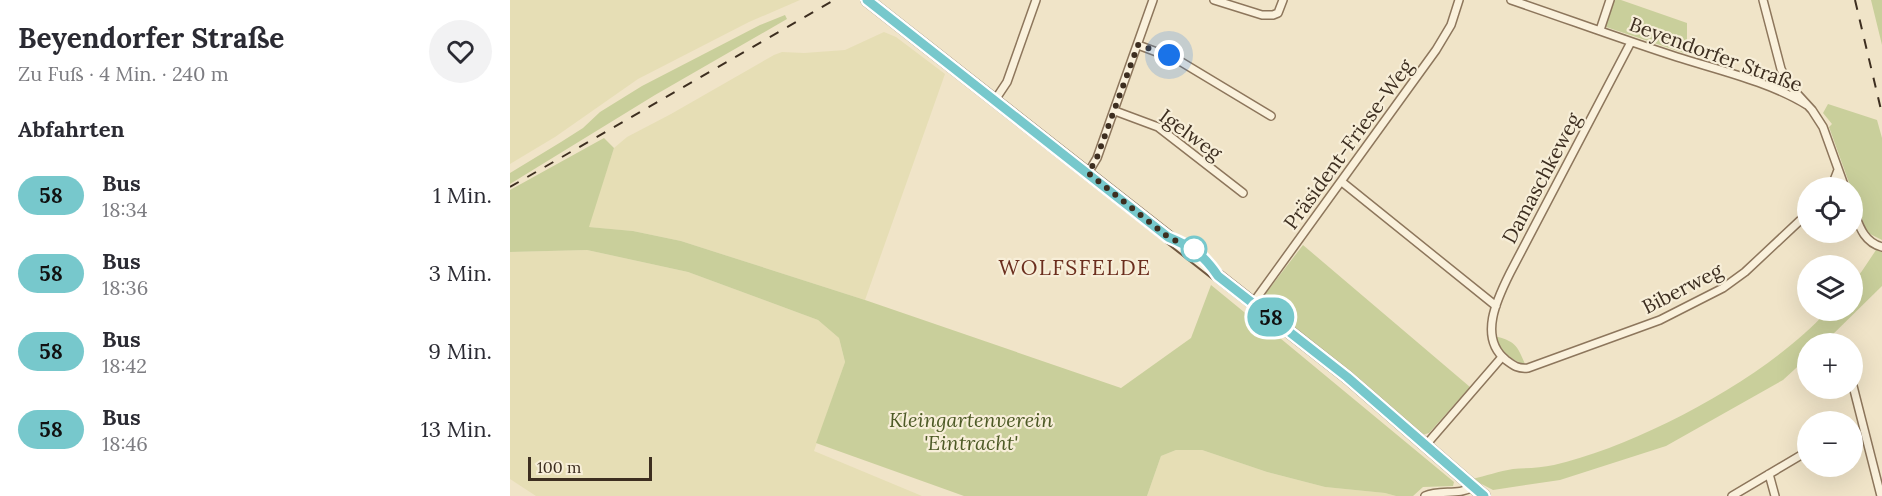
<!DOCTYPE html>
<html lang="de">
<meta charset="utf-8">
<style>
body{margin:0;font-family:Lora,serif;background:#f2f2f3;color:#2b2b33;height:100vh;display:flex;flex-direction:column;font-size:22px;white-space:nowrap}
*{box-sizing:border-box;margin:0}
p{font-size:20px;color:#7c7c81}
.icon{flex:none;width:33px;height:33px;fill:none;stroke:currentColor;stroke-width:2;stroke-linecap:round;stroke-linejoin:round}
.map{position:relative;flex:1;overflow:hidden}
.side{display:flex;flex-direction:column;background:#fff;width:510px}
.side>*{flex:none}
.badge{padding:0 12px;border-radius:20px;font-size:21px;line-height:39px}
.fabs{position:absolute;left:1287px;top:177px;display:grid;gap:12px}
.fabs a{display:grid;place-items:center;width:66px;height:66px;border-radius:50%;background:#fff;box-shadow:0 6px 24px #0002;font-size:30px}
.scale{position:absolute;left:18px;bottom:15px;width:124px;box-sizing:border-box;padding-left:6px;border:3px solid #3d2e20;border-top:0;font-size:16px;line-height:21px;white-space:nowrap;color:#3d2e20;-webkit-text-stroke:4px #f7eed8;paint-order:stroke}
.you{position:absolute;width:30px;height:30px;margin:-15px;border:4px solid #fff;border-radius:50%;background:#1a73e8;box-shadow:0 0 0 9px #1a73e833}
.map>.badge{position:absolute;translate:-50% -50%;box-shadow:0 0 0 3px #fff}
h2{padding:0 18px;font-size:22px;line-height:54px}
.round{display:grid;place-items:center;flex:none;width:63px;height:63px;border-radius:32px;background:#f2f2f3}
.overview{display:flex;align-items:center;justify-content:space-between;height:102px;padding:0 18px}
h1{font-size:28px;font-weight:700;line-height:45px}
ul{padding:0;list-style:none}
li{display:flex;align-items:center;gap:18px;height:78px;padding:0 18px}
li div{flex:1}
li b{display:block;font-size:22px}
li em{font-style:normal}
li .badge{min-width:66px;font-weight:700;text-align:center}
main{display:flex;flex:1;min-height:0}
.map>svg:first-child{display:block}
</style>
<main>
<section class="side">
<div class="overview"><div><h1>Beyendorfer Straße</h1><p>Zu Fuß · 4 Min. · 240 m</p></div><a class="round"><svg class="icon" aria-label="heart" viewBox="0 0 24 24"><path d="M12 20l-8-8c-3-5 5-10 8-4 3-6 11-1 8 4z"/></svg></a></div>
<h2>Abfahrten</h2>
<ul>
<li><span class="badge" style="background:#77c8cc;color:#111">58</span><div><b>Bus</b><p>18:34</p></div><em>1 Min.</em></li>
<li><span class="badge" style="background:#77c8cc;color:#111">58</span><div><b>Bus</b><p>18:36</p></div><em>3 Min.</em></li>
<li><span class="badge" style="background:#77c8cc;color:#111">58</span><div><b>Bus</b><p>18:42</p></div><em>9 Min.</em></li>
<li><span class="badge" style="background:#77c8cc;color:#111">58</span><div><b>Bus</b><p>18:46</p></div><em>13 Min.</em></li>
</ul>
</section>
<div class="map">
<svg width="1372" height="496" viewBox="0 0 1372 496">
<rect width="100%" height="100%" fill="#f0e4c8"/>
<!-- farmland -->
<path fill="#e6deb5" d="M0 0H290L239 22 128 79 45 137 0 164Z
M374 32 386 37 435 74 355 300 171 241 123 231 78 227 104 148 117 137 161 114 264 55 272 52 294 53 335 50Z
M77 250 178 272 308 320 329 338 335 362 304 451 412 496H26L0 479V252Z
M666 450H692L757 472 815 487 875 493 886 496H637L651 456Z"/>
<!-- green -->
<path fill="#c9cf9b" d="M1103 0H1111L1177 23V54L1093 26Z
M1361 0H1372V45Z
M275 15 277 19 145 95 0 184V173L51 142 73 128 90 112 132 86 250 25Z
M1318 104 1367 120 1372 138V240L1358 233 1355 227 1319 127 1322 124 1313 113Z
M94 138 104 148 79 227 123 231 171 241 355 300 611 388 681 338 701 285 745 321 752 323 944 482 943 486 913 487 903 496H886L875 493 815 487 757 472 692 450H666L651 456 637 496H454L306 443 335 362 329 338 308 320 178 272 77 250 0 252V190Z
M793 245 960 387 919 433 912 435 749 302Z
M1366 250 1372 252V286L1314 343 1298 344 1297 358 1273 380 1156 446 1050 480 983 490 962 479C976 476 989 471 1003 469 1016 468 1031 468 1044 465 1130 445 1258 377 1317 311L1342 310 1343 282 1352 271Z
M984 336C1005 341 1007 345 1015 364 1001 361 989 349 984 336Z"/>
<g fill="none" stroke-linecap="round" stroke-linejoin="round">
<!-- street casing -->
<g stroke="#8d765c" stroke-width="10">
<path id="street" d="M704 0 752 15H763L768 13 773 0
M1001 0C1057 19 1111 39 1167 57 1208 70 1260 82 1297 105
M1253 0 1271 69 1280 86 1302 110 1313 127 1335 188
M1090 30 1100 0
M1121 42 1000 273C987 299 968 338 996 360 1004 366 1008 369 1018 368L1150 320 1213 288 1235 272 1298 213
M628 45 668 60 761 116
M485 100 497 82 526 0
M605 111 648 127 733 193
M578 173 587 158 643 0
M832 182 986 306
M1321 188 1328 170
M1342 207C1349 225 1353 242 1372 247
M671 242C683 247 693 255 701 266
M743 303 926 50 941 25 949 0
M1342 382 1371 496
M915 446 992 357
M1259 474 1265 496
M915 496C930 489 949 496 962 487
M1222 496 1298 451"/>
</g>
<!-- secondary casing -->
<g stroke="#6f573f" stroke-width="14">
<path id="secondary" d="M357 0 837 377 974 496"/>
</g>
<!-- street -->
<use href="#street" stroke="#faf1dc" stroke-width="7"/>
<!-- secondary -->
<use href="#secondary" stroke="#faf1dc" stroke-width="10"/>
<!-- rail -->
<path stroke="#3d2e20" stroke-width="2" stroke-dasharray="10 10" stroke-linecap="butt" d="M1345 0 1372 114
M0 187 324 0"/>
</g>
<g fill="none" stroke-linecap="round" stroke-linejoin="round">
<!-- line casing -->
<g stroke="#fff" stroke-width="14">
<path id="line" d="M357 0 658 237C682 247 693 254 708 276L837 377 974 496"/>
</g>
<!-- line -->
<use href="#line" stroke="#77c8cc" stroke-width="9"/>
<!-- walk -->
<path stroke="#3d2e20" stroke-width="6" stroke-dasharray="0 10.8" d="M659 55 628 45 586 160 578 173 658 237 684 249"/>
</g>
<!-- markers -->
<circle fill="#fff" stroke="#77c8cc" stroke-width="3" cx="684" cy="249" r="12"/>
<g text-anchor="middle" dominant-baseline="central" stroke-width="4.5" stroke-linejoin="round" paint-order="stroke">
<!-- street labels -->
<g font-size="20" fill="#3d2e20" stroke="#f7eed8">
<text transform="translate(1206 54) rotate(20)">Beyendorfer Straße</text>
<text transform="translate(681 134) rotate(36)">Igelweg</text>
<text transform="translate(838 144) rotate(-54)">Präsident-Friese-Weg</text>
<text transform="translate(1031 178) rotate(-62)">Damaschkeweg</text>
<text transform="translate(1172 288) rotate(-27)">Biberweg</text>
</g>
<!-- park labels -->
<g font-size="20" font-style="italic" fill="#4d5a26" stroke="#f7eed8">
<text x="461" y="419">Kleingartenverein<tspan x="461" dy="23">'Eintracht'</tspan></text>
</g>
<!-- neighbourhood labels -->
<g font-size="21" letter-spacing="1.5" fill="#6b2e1e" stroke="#f7eed8">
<text x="565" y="267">WOLFSFELDE</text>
</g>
</g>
</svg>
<div class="fabs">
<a><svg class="icon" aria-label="locate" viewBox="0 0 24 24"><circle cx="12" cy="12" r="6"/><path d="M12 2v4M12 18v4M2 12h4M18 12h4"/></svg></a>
<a><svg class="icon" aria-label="layers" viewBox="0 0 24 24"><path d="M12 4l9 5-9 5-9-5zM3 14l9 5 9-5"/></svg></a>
<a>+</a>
<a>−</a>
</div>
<div class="scale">100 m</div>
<div class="you" style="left:659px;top:55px"></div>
<b class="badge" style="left:761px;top:317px;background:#77c8cc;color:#111">58</b>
</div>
</main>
